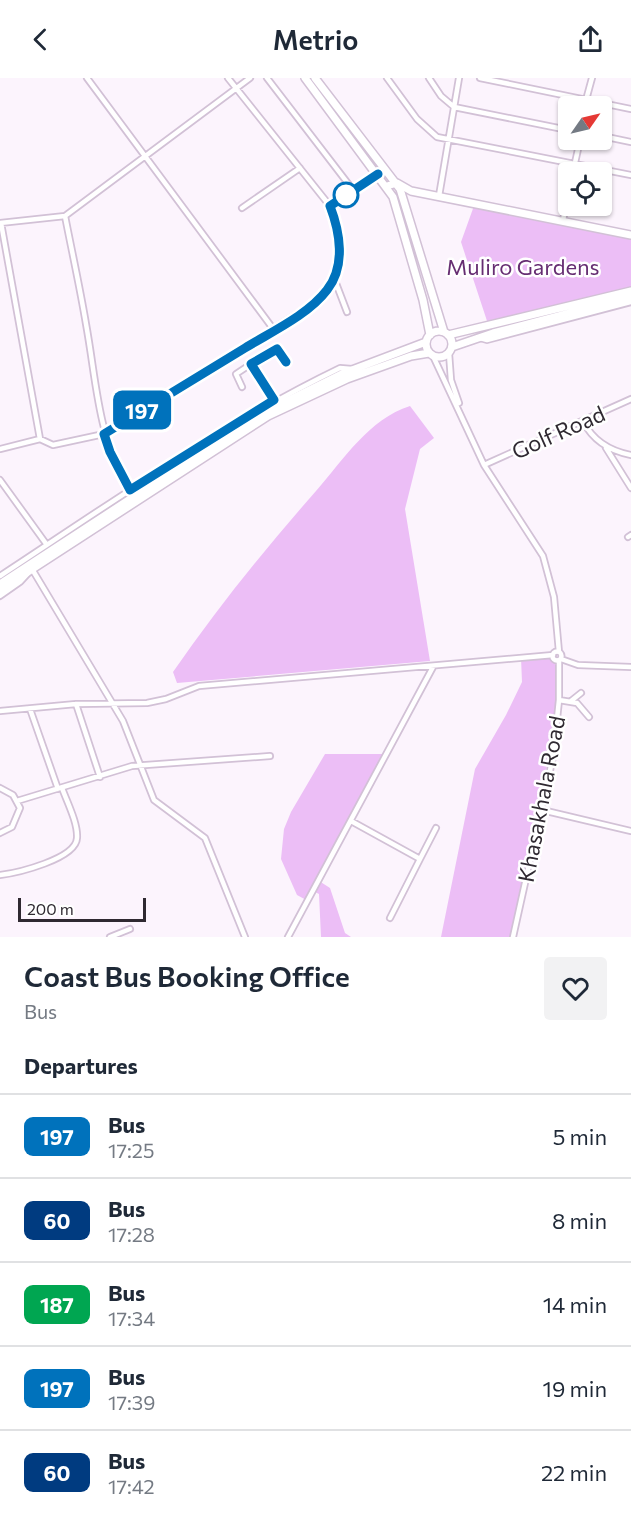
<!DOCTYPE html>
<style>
body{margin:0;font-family:Commissioner,sans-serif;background:#f2f2f3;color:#1f2937;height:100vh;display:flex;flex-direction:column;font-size:22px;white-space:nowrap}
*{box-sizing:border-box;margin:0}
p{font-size:20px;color:#747a83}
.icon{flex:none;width:33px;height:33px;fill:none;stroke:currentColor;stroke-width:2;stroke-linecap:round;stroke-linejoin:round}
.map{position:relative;height:859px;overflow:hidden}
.sheet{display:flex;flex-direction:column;background:#fff;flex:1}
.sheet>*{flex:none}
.badge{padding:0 12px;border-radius:9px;font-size:21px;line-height:39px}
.needle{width:39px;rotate:56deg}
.controls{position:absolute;left:558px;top:18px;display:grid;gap:12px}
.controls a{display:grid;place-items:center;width:54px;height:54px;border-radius:6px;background:#fff;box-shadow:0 2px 4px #0004;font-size:30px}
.scale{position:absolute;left:18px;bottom:15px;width:128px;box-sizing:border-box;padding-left:6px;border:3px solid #2f2931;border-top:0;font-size:16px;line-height:21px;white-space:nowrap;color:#2f2931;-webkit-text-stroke:4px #fff;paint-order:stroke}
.map>.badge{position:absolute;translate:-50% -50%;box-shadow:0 0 0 3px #fff}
h2{padding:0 24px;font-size:22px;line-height:54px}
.round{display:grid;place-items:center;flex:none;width:63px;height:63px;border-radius:6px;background:#f2f2f3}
.head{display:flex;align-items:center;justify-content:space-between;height:102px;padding:0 24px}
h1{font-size:28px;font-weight:600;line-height:45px}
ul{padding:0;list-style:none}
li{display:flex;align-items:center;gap:18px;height:84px;padding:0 24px;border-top:2px solid #e0e1e3}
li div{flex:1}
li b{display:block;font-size:22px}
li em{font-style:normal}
li .badge{min-width:66px;font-weight:700;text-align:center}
header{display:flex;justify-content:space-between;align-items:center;height:78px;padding:0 24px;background:#fff;font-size:27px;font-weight:600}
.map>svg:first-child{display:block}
</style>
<header><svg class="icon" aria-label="back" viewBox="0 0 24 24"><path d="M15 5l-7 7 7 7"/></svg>Metrio<svg class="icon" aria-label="share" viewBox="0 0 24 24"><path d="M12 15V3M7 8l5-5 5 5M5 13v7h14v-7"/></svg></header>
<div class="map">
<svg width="631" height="859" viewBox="0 0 631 859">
<rect width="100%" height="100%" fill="#fcf4fd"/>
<!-- green -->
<path fill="#ecbef6" d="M475 125 631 157V213L489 249 461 164Z
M410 328 434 360 420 371 405 431 430 583 177 605 173 594C217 530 265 471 316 413 344 381 369 341 410 328Z
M557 578 554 652 513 859H441L475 691 506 637 522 604 521 580Z
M325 676H384L316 801 330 810 345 855 351 859H321L319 816 313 813 308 823 297 817 281 781 284 751 291 734Z"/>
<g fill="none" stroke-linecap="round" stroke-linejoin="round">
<!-- minor casing -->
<g stroke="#d2c1d6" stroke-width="8">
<path id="minor" d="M87 0 274 252
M228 0 330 128
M267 0 353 112
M387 0 417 41 437 59 631 97
M429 0 441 18 454 29 568 52
M480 0 631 31
M586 22 592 0
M602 58 631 64
M573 94 580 62
M439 118 459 0
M242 130 300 90
M65 138C72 174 80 210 86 246 97 306 97 358 130 412
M563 143 568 113
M0 145 65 138 250 0
M1 145 40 361
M334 200 347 234
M480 260 487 262 631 224
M449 275 451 302 459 325
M433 278 484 387 543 478 554 519 559 574
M242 309 236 296 251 286
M274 322 251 286 277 271 286 283
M583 343C593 363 610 373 631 377
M606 370 631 410
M0 371 40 361 53 367 104 356 308 229C343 199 346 170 330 128L378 96
M484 387 631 321
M0 402 47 467
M628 459 631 457
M0 498C111 425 220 348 340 290L352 291
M0 518 20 504 32 491 123 643 154 722 205 760 245 859
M552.5 578a4.5 4.5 0 1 1 9 0a4.5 4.5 0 1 1-9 0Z
M561 581 578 587 631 589
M559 622 577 625 589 639
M571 623 581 615
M76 626 100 699
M30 631 58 711
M0 633 76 626 147 625 166 621 199 608 553 577
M0 710 13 717 20 730 12 749 0 755
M17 723 132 688 270 678
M542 732 631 753
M351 743 420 781 390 840
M420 781 436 750
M0 797C17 795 76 781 77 760 78 745 67 724 62 710
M110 859 130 851
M288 859 433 589
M513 859 553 679 559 622V583"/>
</g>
<!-- primary casing -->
<g stroke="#d2c1d6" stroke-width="10">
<path id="primary" d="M387 108 397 105 411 113 631 157"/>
</g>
<!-- trunk casing -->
<g stroke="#d2c1d6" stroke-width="10">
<path id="trunk" d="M305 0 393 119 423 222 430 257
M315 0 400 111 444 254
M426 266a13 13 0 1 1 26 0a13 13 0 1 1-26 0Z
M448 257 631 213
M452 269 493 255 631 219
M0 506 257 338 344 295 426 264
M0 512 268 338 347 301 411 278 429 275"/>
</g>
<!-- minor -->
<use href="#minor" stroke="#fff" stroke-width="4.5"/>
<!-- primary -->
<use href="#primary" stroke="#fff" stroke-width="7"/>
<!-- trunk -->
<use href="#trunk" stroke="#fff" stroke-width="7"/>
</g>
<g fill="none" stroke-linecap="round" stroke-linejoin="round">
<!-- line casing -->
<g stroke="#fff" stroke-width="14">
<path id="line" d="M286 284 277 271 251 286 274 322 130 412 110 374 104 356C151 327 198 299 245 270 271 254 308 237 327 212 346 188 340 154 330 128L378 96"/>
</g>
<!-- line -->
<use href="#line" stroke="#0072bc" stroke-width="9"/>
</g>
<!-- markers -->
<circle fill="#fff" stroke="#0072bc" stroke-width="3" cx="346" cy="117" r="12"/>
<g text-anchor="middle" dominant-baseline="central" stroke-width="5" stroke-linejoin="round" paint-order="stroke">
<!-- park labels -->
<g font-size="22" fill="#662d72" stroke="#fff">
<text x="523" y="188">Muliro Gardens</text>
</g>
<!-- street labels -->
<g font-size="22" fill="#2f2931" stroke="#fff">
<text transform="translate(558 354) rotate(-24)">Golf Road</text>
<text transform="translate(541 721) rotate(-79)">Khasakhala Road</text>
</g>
</g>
</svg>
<div class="controls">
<a><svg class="needle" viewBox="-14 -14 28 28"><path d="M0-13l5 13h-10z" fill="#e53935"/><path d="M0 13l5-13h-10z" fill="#747a83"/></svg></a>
<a><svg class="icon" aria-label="locate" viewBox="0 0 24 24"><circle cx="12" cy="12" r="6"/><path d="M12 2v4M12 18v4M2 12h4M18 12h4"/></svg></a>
</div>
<div class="scale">200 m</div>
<b class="badge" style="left:142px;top:332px;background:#0072bc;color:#fff">197</b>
</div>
<section class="sheet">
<div class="head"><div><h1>Coast Bus Booking Office</h1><p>Bus</p></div><a class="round"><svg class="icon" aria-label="heart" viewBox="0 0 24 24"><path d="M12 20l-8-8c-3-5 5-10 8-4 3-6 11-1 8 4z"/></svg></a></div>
<h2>Departures</h2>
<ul>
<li><span class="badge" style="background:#0072bc;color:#fff">197</span><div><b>Bus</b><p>17:25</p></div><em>5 min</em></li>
<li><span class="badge" style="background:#003b80;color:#fff">60</span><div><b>Bus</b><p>17:28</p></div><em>8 min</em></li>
<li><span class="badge" style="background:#00a651;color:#fff">187</span><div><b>Bus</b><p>17:34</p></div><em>14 min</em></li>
<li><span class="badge" style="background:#0072bc;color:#fff">197</span><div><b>Bus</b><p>17:39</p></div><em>19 min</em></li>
<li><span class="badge" style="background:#003b80;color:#fff">60</span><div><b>Bus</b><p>17:42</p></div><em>22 min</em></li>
</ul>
</section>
